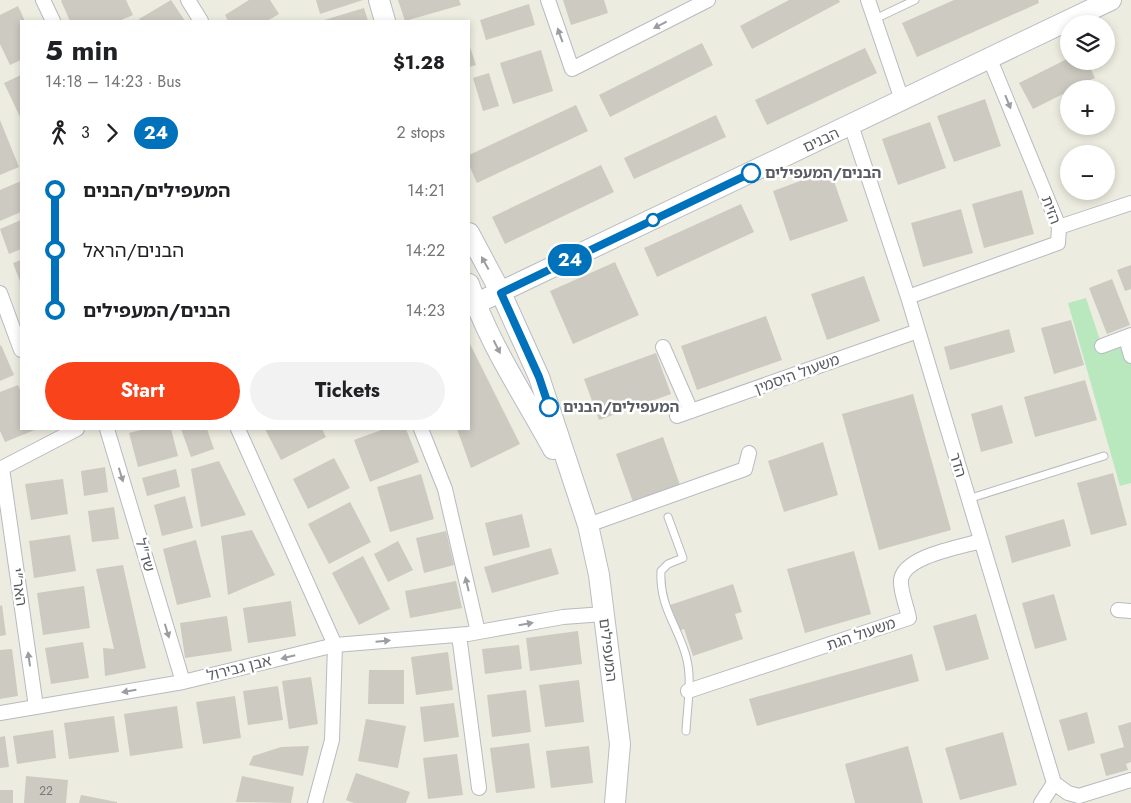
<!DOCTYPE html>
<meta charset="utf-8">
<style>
body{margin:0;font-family:Jost,"Noto Sans Hebrew",sans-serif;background:#f2f2f2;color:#202124;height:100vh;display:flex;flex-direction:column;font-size:19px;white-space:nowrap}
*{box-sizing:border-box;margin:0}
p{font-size:16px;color:#757577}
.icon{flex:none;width:28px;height:28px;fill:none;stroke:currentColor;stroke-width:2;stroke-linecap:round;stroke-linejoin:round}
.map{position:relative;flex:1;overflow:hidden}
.details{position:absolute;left:20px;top:20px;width:450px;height:410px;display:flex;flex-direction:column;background:#fff;border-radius:0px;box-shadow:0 2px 8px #0003}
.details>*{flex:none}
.badge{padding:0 10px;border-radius:16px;font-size:18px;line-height:32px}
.buttons{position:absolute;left:1060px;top:15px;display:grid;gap:10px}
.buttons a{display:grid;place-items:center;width:55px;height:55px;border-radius:50%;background:#fff;box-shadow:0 2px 8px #0003;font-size:25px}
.map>.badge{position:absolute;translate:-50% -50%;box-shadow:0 0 0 2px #fff}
.legs{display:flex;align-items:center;gap:8px;height:55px;padding:0 25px;font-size:16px}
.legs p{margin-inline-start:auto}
.overview{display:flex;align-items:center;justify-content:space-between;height:85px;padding:0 25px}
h1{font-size:28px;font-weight:700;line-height:38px}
.cta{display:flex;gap:10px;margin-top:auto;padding:10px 25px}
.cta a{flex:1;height:58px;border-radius:30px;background:#f8431b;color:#fff;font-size:20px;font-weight:700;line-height:58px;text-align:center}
.cta a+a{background:#f2f2f2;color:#202124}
ul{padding:0 25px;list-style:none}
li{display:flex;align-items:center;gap:18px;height:60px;font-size:19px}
li i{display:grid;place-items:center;width:8px;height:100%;margin:0 6px;background:currentColor}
li i::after{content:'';width:12px;height:12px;margin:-6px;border:4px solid;border-radius:50%;background:#fff}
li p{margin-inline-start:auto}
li:first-child i{background:linear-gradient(#0000 50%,currentColor 0)}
li:last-child i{background:linear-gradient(currentColor 50%,#0000 0)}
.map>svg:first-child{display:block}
</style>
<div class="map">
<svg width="1131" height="803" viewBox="0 0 1131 803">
<rect width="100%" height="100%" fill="#edece0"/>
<!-- green -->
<path fill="#b9e8be" d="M1086 298 1102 346 1131 335V483L1120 486 1068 303Z"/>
<!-- building -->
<path fill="#cdcac1" d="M62 0H126L133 15 119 21H70L61 1Z
M171 0 185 21H140L139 19Z
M249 0H270L279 14 267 21H228L225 15Z
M316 0H363L320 14Z
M398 0H459L461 5 405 21Z
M563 0H604L608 13 571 25Z
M789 0H839L840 2 752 49 740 26Z
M954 0H1038L1039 3 917 57 902 23Z
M529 4 535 25 486 40 480 20Z
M18 6 25 21H21V60L10 65 0 44V15Z
M364 8 368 21H321Z
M702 43 713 65 610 117 599 95Z
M469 44 476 65 469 67Z
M865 48 877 73 767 125 755 100Z
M541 50 553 91 513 104 500 63Z
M1069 58V61H1087L1095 78 1069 89V91L1033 109 1019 83Z
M489 73 499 106 483 111 473 78Z
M21 75V119L4 83Z
M985 99 1001 146 954 162 937 116Z
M576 105 588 131 477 183 469 165V155Z
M716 115 726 137 634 179 624 158Z
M0 120 19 167 0 175Z
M930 122 946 168 898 185 882 139Z
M601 165 614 192 505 244 492 217Z
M830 170 848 221 790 241 773 191Z
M21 181V212L0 221V190Z
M1022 190 1034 234 984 248 972 204Z
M741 204 754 232 657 277 644 248Z
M961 209 973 253 923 267 911 223Z
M21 220V249L9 254 0 229Z
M21 260V284L13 263Z
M615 262 639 315 573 344 550 291Z
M1131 265V289L1125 291 1117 270Z
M864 276 880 321 827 340 811 294Z
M1112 279 1130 325 1107 334 1089 288Z
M766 316 782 360 697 390 681 346Z
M1071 320 1084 365 1054 374 1041 328Z
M1009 329 1015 352 950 370 944 347Z
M469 342 520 444 471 468 457 429H469Z
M1 345 14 375 0 381V346Z
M656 353 671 394 599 420 584 379Z
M1085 380 1097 420 1035 437 1024 397Z
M18 385 21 392V429H37L5 442 0 431V392Z
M913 394 951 530 879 550 842 414Z
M1002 405 1013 443 981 452 971 414Z
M144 429H171L178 456 138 467 129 433Z
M181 429H207L214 449 191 457Z
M265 429H322L326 437 281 460Z
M384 429H406L419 462 370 482 354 440Z
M663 437 680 485 633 502 616 454Z
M823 442 838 495 784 512 768 461Z
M334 458 350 488 308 509 293 479Z
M219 461 246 515 201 527 191 469Z
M105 467 108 492 84 496 81 471Z
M176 469 180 487 147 496 142 478Z
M1113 473 1127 525 1091 535 1077 483Z
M421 474 434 519 390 532 377 487Z
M63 479 68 514 31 520 25 484Z
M185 496 193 528 162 536 154 505Z
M350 502 371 542 329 564 308 524Z
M114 507 119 539 92 542 88 511Z
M522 514 530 547 493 556 485 523Z
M1064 519 1071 546 1012 563 1005 536Z
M252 530 275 575 228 595 221 536Z
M446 531 454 565 424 573 416 538Z
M70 535 76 571 34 578 29 541Z
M196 540 211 597 177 605 163 549Z
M398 541 413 570 388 582 374 554Z
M551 548 559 574 492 593 484 567Z
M854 551 871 614 805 633 787 569Z
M363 556 390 609 359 625 332 573Z
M123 565 146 668 105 676 103 648 114 649 96 569Z
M456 581 462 608 410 618 405 591Z
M733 584 742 612 735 614 743 639 693 656 684 629 678 631 670 605Z
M84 586 90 628 43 635 37 593Z
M1054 594 1067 640 1035 649 1022 603Z
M291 601 296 636 248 643 243 608Z
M2 605 6 635 0 636V606Z
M976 614 989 659 946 671 933 626Z
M227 616 232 651 185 658 180 623Z
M578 631 582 664 530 671 526 638Z
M83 642 89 678 51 684 45 648Z
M519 645 522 669 485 674 482 649Z
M12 649 18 696 0 699V650Z
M448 652 453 690 416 695 411 657Z
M912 654 919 681 757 726 749 699Z
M369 670H404V704H368Z
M311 677 318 724 289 729 282 681Z
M579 680 584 722 545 727 539 685Z
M278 686 283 720 248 725 243 691Z
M526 690 531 732 492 737 487 695Z
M235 696 241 738 203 744 196 702Z
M454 703 459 737 424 742 420 707Z
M177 706 183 748 130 756 124 714Z
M1087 712 1095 743 1068 751 1059 720Z
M114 716 119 752 69 759 64 723Z
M366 719 406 726 398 768 358 761Z
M1131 722V762L1126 764 1128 770 1106 776 1100 754 1124 747 1118 726Z
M53 730 56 758 17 764 13 736Z
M1003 732 1017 785 960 800 945 748Z
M5 736 9 767 0 768V737Z
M529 743 535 788 496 793 490 748Z
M309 746 303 776 249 765 253 756 281 747Z
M589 746 593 783 551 788 546 751Z
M908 746 923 803H855L845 764Z
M457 754 463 795 428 799 423 758Z
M356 773 410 792 406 803H354L346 800Z
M26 776 68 780 66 803H24Z
M242 776 294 787 291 803 236 802Z
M0 790H13V803H0Z
M81 795 117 802V803H79Z"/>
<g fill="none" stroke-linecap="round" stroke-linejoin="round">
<!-- lane casing -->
<g stroke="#b8bac0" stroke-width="9">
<path id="lane" d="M875 19 915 0
M968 499 1104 456
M668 517 683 558 668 564 661 571C659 609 680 628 687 660 692 682 687 709 686 731"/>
</g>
<!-- street casing -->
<g stroke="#b8bac0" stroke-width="16">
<path id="street" d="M43 0 53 21
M188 0 201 21
M548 0 572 69 708 0
M868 0 902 100
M851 125 908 297 1054 783
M1059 227 1131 203
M0 293 21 350
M908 297 1058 243 1059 227 989 57
M1126 338 1131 356
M1102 346 1131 335
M663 347 691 411
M677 416 918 331
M107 429 183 682
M238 429 335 645 332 740 315 803
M421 429 445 489 478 632
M2 468 36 707
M0 469 77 429
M588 525 745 469 749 453
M1118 610 1131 611
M459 635 479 788
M688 691 909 618C907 607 900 591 901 580 904 556 961 547 981 541
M0 713 183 682 335 645 468 634 563 617 604 614
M1054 783 1068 793 1079 796 1131 780
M1041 803 1054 783"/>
</g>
<!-- secondary casing -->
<g stroke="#b9bcc3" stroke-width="22">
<path id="secondary" d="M379 0 385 21
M469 233 501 293 539 377 588 525 599 575 620 744 615 803
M469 284C488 343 524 395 553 449
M475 304 1111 0"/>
</g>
<!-- lane -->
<use href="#lane" stroke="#fff" stroke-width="7"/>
<!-- street -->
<use href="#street" stroke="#fff" stroke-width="14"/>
<!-- secondary -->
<use href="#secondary" stroke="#fff" stroke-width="20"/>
</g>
<!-- one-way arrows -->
<defs><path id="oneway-solid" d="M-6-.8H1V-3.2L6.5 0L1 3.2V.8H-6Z" transform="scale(1.25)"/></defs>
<g fill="#9b9da1">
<use href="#oneway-solid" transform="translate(660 25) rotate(153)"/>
<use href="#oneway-solid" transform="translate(560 35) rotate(-110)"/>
<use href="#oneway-solid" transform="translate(1008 102) rotate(68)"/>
<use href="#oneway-solid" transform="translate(485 263) rotate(-119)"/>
<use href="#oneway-solid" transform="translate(497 347) rotate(63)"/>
<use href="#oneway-solid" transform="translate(121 475) rotate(73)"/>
<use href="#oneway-solid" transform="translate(467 584) rotate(-103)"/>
<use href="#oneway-solid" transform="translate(526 624) rotate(-10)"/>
<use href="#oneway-solid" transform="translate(167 631) rotate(73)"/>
<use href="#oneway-solid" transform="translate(383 641) rotate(-5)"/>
<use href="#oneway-solid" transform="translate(288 657) rotate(166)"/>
<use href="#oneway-solid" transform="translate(29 659) rotate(-98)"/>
<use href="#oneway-solid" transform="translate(129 691) rotate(170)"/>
</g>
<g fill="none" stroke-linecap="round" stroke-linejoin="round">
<!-- line-1 casing -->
<g stroke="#fff" stroke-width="11">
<path id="line-1" d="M549 407 539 377 501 293 751 173"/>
</g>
<!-- line-1 -->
<use href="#line-1" stroke="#0072bc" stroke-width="8"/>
</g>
<!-- markers -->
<g fill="#fff" stroke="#0072bc" stroke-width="2.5">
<circle cx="751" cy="173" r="9"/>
<circle cx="653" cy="220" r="6"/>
<circle cx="549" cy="407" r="9"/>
</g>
<g text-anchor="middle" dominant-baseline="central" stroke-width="5" stroke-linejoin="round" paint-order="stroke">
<!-- number labels -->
<g font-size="12" fill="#76787a">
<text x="46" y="791">22</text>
</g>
<!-- street labels -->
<g font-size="15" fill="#595c62" stroke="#fff">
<text transform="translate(821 140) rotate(-25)">הבנים</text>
<text transform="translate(1051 210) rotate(69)">הזית</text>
<text transform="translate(797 374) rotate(-20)">משעול היסמין</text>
<text transform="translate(958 465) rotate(73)">הדר</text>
<text transform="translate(145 555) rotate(73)">שד"ל</text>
<text transform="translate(19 587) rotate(82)">האר"י</text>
<text transform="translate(861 634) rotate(-19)">משעול הגת</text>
<text transform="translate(608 650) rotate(83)">המעפילים</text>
<text transform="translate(239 668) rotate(-14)">אבן גבירול</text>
</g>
<!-- stop labels -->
<g font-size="15" font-weight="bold" fill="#595c62" stroke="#fff" text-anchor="start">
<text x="765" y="173">הבנים/המעפילים</text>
<text x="563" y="407">המעפילים/הבנים</text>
</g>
</g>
</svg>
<div class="buttons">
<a><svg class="icon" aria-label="layers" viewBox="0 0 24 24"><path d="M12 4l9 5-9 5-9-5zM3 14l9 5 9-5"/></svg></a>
<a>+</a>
<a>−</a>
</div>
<b class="badge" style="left:570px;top:260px;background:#0072bc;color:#fff">24</b>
<section class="details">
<div class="overview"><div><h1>5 min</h1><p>14:18 – 14:23 · Bus</p></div><b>$1.28</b></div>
<div class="legs"><svg class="icon" aria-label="walk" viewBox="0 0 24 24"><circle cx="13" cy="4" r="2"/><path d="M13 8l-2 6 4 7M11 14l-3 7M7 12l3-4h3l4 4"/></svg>3<svg class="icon" aria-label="forward" viewBox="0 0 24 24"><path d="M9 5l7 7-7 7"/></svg><b class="badge" style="background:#0072bc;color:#fff">24</b><p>2 stops</p></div>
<ul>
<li><i style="color:#0072bc"></i><b>המעפילים/הבנים</b><p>14:21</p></li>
<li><i style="color:#0072bc"></i><span>הבנים/הראל</span><p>14:22</p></li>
<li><i style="color:#0072bc"></i><b>הבנים/המעפילים</b><p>14:23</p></li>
</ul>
<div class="cta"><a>Start</a><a>Tickets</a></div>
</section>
</div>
